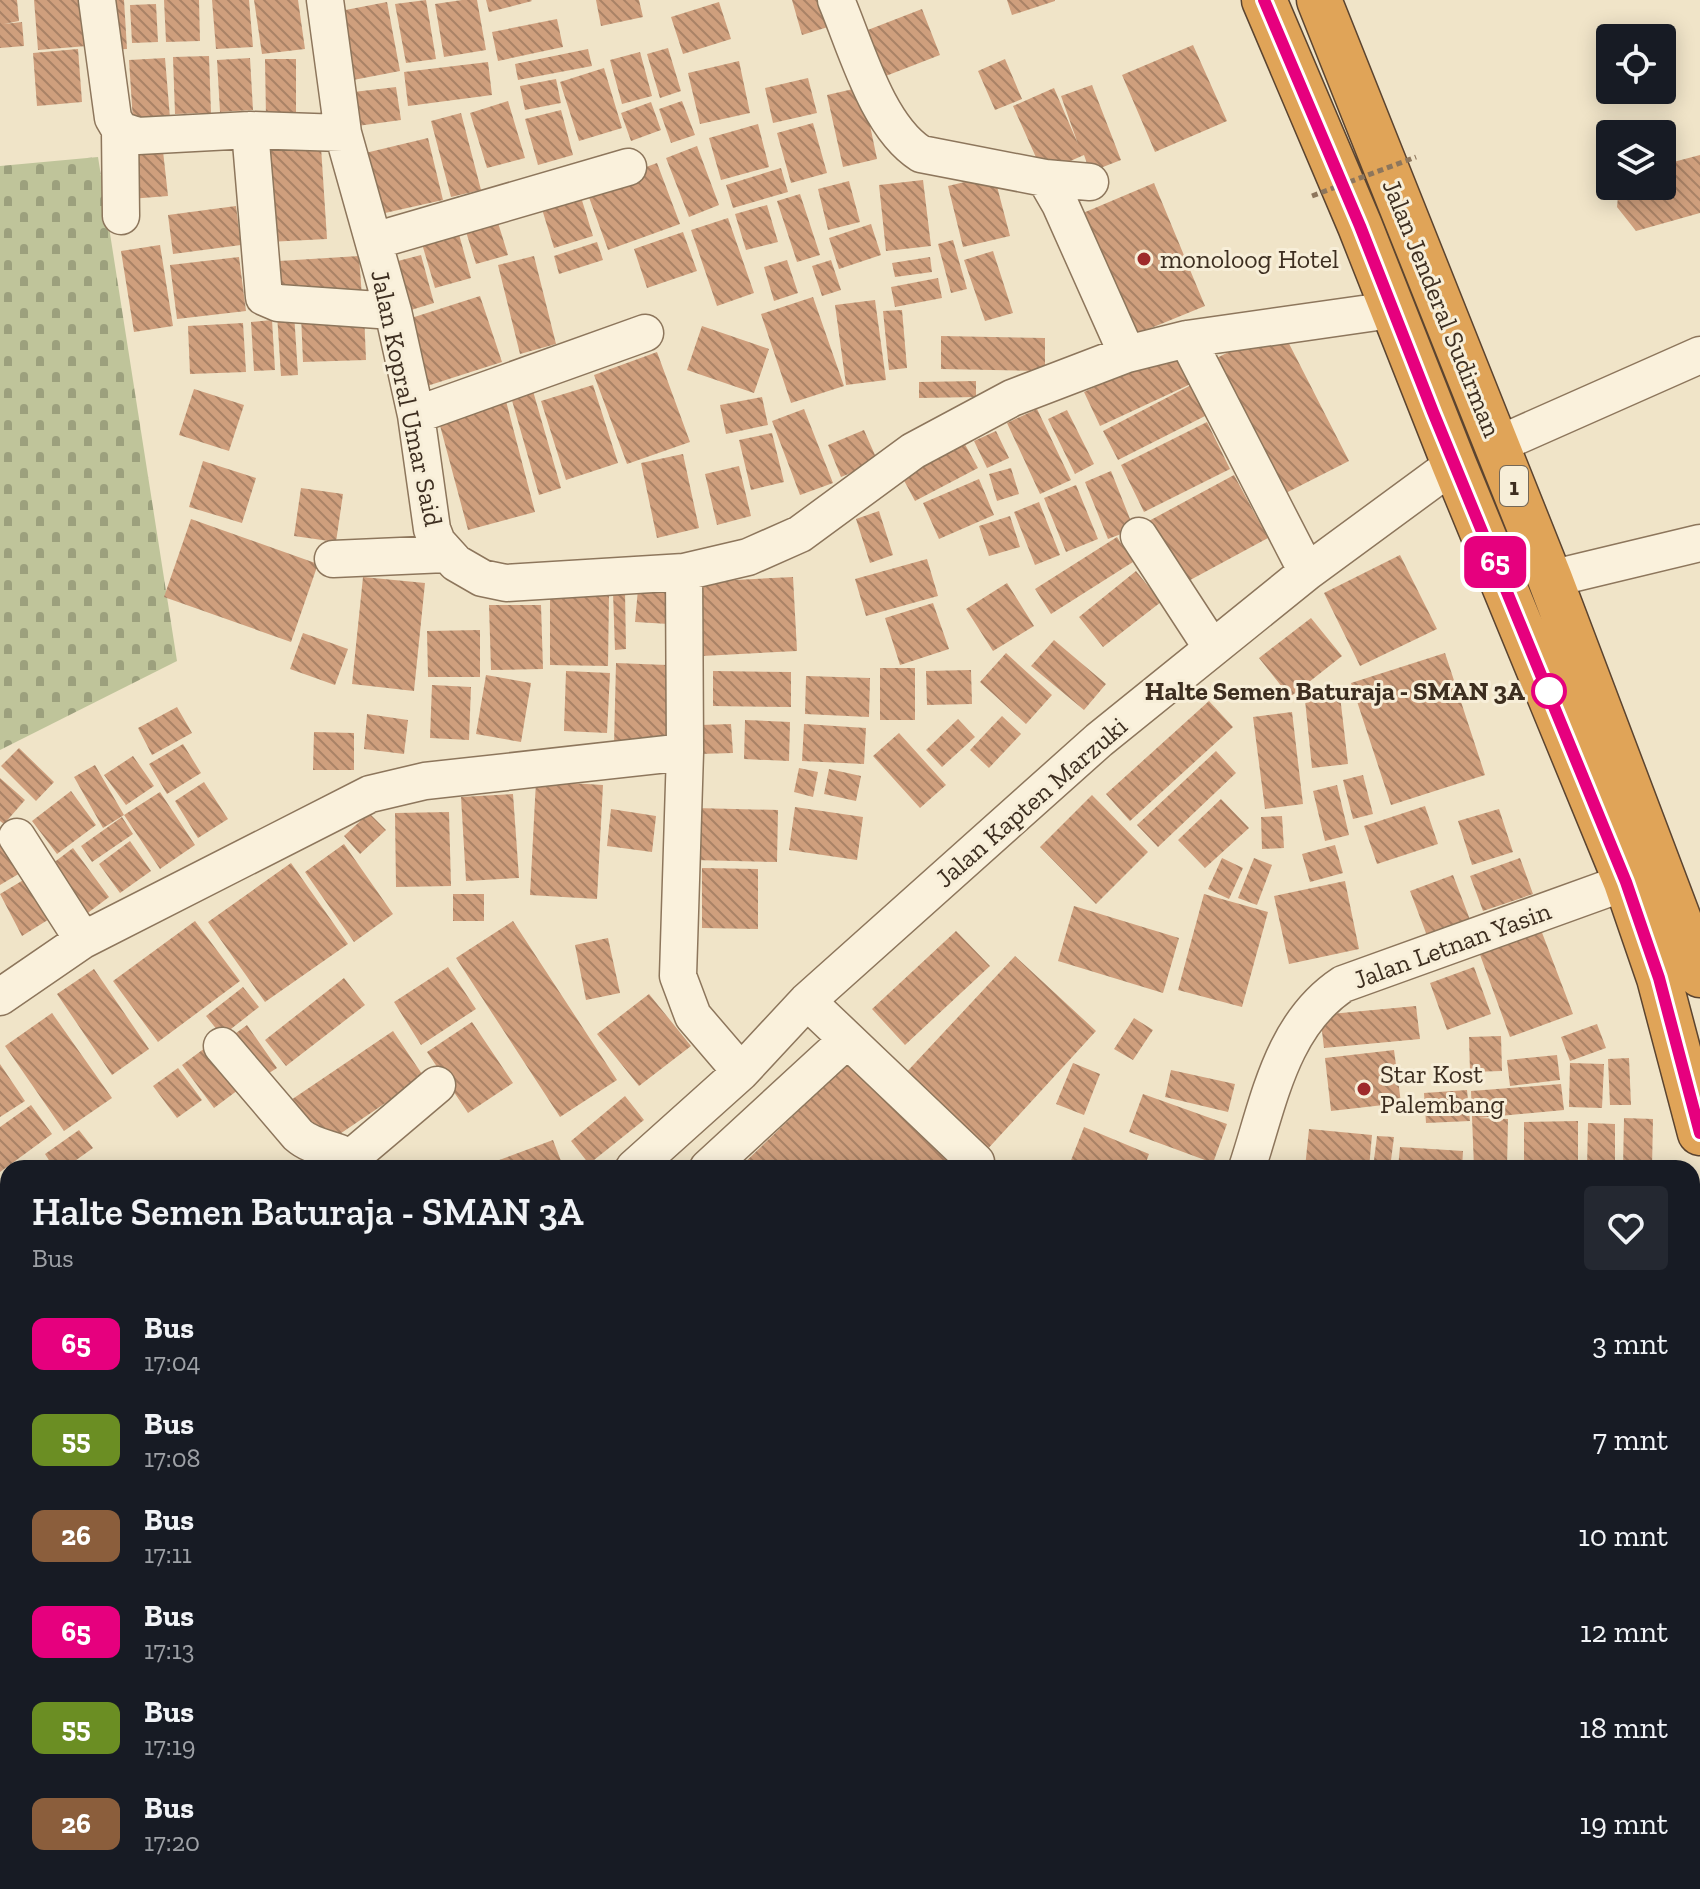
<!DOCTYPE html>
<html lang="id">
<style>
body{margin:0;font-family:"Zilla Slab",serif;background:#242831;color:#f1f3f6;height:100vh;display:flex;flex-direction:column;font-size:30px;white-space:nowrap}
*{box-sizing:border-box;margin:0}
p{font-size:26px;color:#9ea1a6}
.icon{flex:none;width:44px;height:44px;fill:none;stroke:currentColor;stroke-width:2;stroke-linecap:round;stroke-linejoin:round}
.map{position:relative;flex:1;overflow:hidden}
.sheet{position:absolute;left:0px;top:1160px;width:1700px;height:730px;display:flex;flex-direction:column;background:#171b24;border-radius:24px 24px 0 0;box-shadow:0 4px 20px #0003}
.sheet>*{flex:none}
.badge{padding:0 16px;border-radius:12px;font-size:28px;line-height:52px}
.buttons{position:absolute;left:1596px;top:24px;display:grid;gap:16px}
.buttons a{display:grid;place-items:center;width:80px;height:80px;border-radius:8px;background:#171b24;box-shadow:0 4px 20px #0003;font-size:40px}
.map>.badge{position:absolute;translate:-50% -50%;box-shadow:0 0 0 4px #fff}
.round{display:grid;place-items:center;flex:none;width:84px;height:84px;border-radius:8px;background:#242831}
.headline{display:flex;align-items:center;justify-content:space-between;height:136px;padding:0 32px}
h1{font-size:38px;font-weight:600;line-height:60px}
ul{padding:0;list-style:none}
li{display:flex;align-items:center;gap:24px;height:96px;padding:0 32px}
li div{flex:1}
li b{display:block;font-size:30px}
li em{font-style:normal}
li .badge{min-width:88px;font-weight:700;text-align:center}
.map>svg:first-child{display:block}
</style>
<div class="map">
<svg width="1700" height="1889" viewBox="0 0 1700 1889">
<defs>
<pattern id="cemetery-stones" width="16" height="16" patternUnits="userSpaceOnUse" patternTransform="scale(2)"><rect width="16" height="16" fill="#bfc49a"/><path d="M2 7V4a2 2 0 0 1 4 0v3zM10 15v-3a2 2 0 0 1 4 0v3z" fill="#9ca07d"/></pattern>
<pattern id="building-back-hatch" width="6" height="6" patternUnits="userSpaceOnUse" patternTransform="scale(2)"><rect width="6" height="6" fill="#cf9f7d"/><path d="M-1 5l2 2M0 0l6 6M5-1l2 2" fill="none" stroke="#a98266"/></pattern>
</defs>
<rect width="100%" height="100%" fill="#f0e4c8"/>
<!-- cemetery -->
<path fill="url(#cemetery-stones)" d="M98 157 177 661 0 750V166Z"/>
<!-- pitch -->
<path fill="#c9cf9b" d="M8 1801V1882H497L496 1889H0V1806Z"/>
<!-- building -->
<path fill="url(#building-back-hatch)" d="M0 0H17L19 21 4 24 22 22 24 46 0 48Z
M34 0H83L87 46 38 50Z
M102 0H124L127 49 105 50Z
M164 0H199L200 41 166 42Z
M212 0H249L253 47 216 49Z
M254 0H298L305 49 262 54Z
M426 0 436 59 406 63 395 4Z
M462 0H477L486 50 444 57 435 4Z
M486 0H531L532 1 489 12Z
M596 0H639L643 17 601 26Z
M792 0H820L828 27 802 35Z
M1007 0H1055V1L1012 15Z
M387 2 400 71 348 81 335 12Z
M719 2 731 39 683 54 671 17Z
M156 4 158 42 132 43 130 5Z
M922 9 940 55 878 79 860 33Z
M557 19 563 47 498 61 492 32Z
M1193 45 1227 121 1155 152 1122 75Z
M668 48 681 91 660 98 647 54Z
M78 49 82 102 37 106 33 53Z
M588 49 592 66 518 80 515 64Z
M640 52 652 96 622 104 610 60Z
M209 56 211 113 175 114 173 57Z
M165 58 170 118 133 121 129 60Z
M250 58 253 110 220 112 217 60Z
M265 59H296V118H266Z
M1005 59 1022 99 995 110 978 71Z
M739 61 750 113 700 124 688 73Z
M488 62 492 95 408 106 404 72Z
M604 68 622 128 579 141 560 82Z
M808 78 817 113 773 123 765 88Z
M556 79 561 103 525 110 520 86Z
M1092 85 1121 160 1090 172 1084 155 1043 173 1013 106 1054 88 1078 144 1061 96Z
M396 87 401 120 350 127 345 93Z
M862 87 877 159 843 167 827 95Z
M508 101 525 158 487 168 470 113Z
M682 101 695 135 671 143 659 109Z
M651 102 661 130 631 141 621 113Z
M561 110 573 155 538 165 525 119Z
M461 113 481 190 451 197 431 121Z
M813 123 827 173 791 183 777 133Z
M758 124 769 167 721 180 709 138Z
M428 138 443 200 376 215 361 154Z
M697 146 719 205 689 217 666 158Z
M321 147 327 239 268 242 262 151Z
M163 151 168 196 130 199 126 155Z
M1700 155V213L1636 231 1617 207 1619 186H1662V165Z
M657 163 680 224 608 250 586 189Z
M781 168 788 192 733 208 726 185Z
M994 175 1010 236 963 247 948 186Z
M923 180 931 246 886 251 879 185Z
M849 181 860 222 828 230 818 189Z
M1154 183 1205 306 1134 335 1083 213Z
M580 194 593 236 554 248 541 206Z
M800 194 820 255 797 262 777 201Z
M767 205 778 242 746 250 735 214Z
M236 206 241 245 173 254 168 215Z
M495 213 508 255 476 264 463 222Z
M728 218 754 293 717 306 691 230Z
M871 224 881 255 839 269 829 238Z
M457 227 471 278 435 288 420 237Z
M683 232 697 271 647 288 634 249Z
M953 240 967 289 951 293 938 244Z
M597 242 603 260 559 274 554 256Z
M160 245 173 326 134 332 121 251Z
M993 251 1013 313 985 321 964 260Z
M421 255 434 303 411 310 398 261Z
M359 256 362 297 282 302 279 261Z
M534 256 556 344 520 354 498 265Z
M239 257 246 311 177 319 170 265Z
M930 257 932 272 895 277 892 263Z
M787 260 798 293 774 301 764 267Z
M831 260 841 290 822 296 812 266Z
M938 278 942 298 895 307 891 287Z
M480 296 502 362 427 386 405 320Z
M813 297 844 386 791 403 761 314Z
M875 300 886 380 846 385 835 305Z
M902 310 907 368 889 370 883 311Z
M294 313 298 375 281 376 277 314Z
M364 313 366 360 303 362 301 315Z
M272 320 275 370 254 371 251 322Z
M243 323 246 372 190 374 188 326Z
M702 326 769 349 754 393 687 370Z
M1280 326 1349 461 1274 499 1205 364Z
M941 336 1045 338V371L941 369Z
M1176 348 1193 383 1100 426 1084 392Z
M657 352 690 442 627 464 594 375Z
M976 381V397L919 398V382Z
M1195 383 1211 413 1118 460 1103 431Z
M593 385 618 463 566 480 541 401Z
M194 389 244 405 229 451 179 435Z
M533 391 561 488 539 495 511 397Z
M762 397 768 425 726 434 720 405Z
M506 401 535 512 468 530 438 418Z
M804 409 833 483 800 495 772 421Z
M1037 409 1071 480 1040 494 1007 423Z
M1067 410 1094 464 1075 474 1048 419Z
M1207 422 1230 469 1144 512 1121 465Z
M864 430 878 462 841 477 828 445Z
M996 431 1009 458 987 468 974 441Z
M772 433 784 482 751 490 739 440Z
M962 439 978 468 915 501 899 471Z
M683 454 699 528 657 538 641 463Z
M203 461 256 478 242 523 189 507Z
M739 466 751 516 717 525 705 474Z
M1011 468 1019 494 997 501 989 474Z
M1111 471 1134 529 1108 539 1085 482Z
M1234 475 1268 538 1181 585 1147 522Z
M979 479 994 515 939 539 923 503Z
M1076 485 1098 539 1066 552 1044 498Z
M301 488 343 494 336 542 294 536Z
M1039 502 1060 555 1035 565 1014 512Z
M879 511 893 555 870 563 856 519Z
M1010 516 1020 547 989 556 979 526Z
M191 519 318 564 291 642 164 597Z
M1117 537 1133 562 1051 614 1035 589Z
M1400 555 1437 629 1360 666 1324 593Z
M927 559 938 596 866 616 855 579Z
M1136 571 1161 602 1103 647 1079 617Z
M363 577 425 583 414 691 352 684Z
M793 577 797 651 702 656 697 582Z
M1007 583 1034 626 993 651 966 609Z
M638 589 671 591 669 624 635 622Z
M625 591 626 649 615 650 613 592Z
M550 595H609L608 666 550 665Z
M933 603 949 649 900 665 885 618Z
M489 605H541L543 669 491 670Z
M1311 618 1342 656 1290 697 1259 658Z
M480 630V677H428L427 631Z
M303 633 348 649 335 685 290 669Z
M1054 640 1106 684 1084 710 1031 666Z
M1006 653 1052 695 1026 724 980 682Z
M1445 653 1485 775 1391 805 1351 683Z
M616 663 667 665 666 745 614 744Z
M880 668H915V720H880Z
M971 670 972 704 927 705 926 671Z
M566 671 610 673 607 733 564 731Z
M713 671 791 672V707L713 706Z
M486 675 531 683 521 742 476 734Z
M806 676 870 678 869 717 805 714Z
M432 685 471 687 469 740 430 738Z
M1340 696 1348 764 1312 768 1305 700Z
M1209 701 1233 727 1130 821 1106 794Z
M177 707 192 733 152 755 138 728Z
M1292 712 1303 804 1265 809 1253 717Z
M367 714 408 720 404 754 364 749Z
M1002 716 1021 734 989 768 970 750Z
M958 719 975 737 942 767 926 750Z
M745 720 790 722 789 761 744 759Z
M731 724 733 753 700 754 699 725Z
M804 724 866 728 864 764 802 761Z
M314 732 354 733V770H313Z
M899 733 946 785 920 808 873 756Z
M183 744 201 773 167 794 149 764Z
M19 748 54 782 36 801 1 766Z
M1216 751 1236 773 1158 847 1137 825Z
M133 756 154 786 126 805 104 775Z
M95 765 124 815 103 828 74 777Z
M799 768 818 772 813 797 794 792Z
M829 769 861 776 856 801 824 794Z
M1363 775 1373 814 1353 819 1343 780Z
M0 778 25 800 4 824 0 821Z
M536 781 603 785 597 899 530 895Z
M204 782 228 819 198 838 175 801Z
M1337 785 1349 835 1325 841 1313 791Z
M71 791 96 825 57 854 32 821Z
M160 792 195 845 160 869 124 815Z
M513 794 519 878 466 881 461 797Z
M1092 795 1148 852 1096 904 1040 847Z
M1221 799 1249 828 1205 868 1178 840Z
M1425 806 1438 844 1377 864 1364 826Z
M795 807 863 817 857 860 789 850Z
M695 808 778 810 777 862 694 860Z
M611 809 656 816 652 852 607 846Z
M1499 809 1513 852 1472 865 1458 821Z
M449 812 451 886 396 887 395 813Z
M369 813 386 830 360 854 344 836Z
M1282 816 1284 848 1262 849 1261 817Z
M122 817 133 834 92 862 81 846Z
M8 837 27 869 0 885V841Z
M130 841 151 871 120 893 99 864Z
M344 844 393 914 354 942 305 872Z
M1335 845 1343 873 1310 882 1302 854Z
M73 848 109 897 81 918 44 870Z
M1222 858 1243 868 1229 899 1208 889Z
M1254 858 1272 865 1257 905 1238 898Z
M1520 858 1533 894 1483 911 1470 876Z
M291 863 348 944 265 1002 208 922Z
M702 868 758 869V929L702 928Z
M35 873 59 913 22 936 0 894Z
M1453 875 1472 925 1429 941 1410 891Z
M1345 881 1359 949 1289 964 1274 896Z
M453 894H484V921H453Z
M1204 894 1268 912 1242 1007 1178 990Z
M1074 906 1179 938 1163 993 1058 961Z
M195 921 240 981 158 1042 113 981Z
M513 921 617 1080 560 1117 456 958Z
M1541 930 1573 1014 1510 1037 1479 952Z
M956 931 990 966 905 1045 872 1009Z
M608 938 620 993 586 1000 575 945Z
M1015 956 1096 1031 984 1153 902 1077Z
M448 967 476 1009 421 1045 394 1002Z
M1474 967 1491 1014 1447 1030 1430 983Z
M94 969 149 1049 112 1075 57 994Z
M344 978 365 1005 286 1066 265 1040Z
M243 987 259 1007 222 1036 206 1016Z
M649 994 691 1046 639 1086 597 1034Z
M1416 1006 1420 1039 1324 1048 1320 1015Z
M52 1013 112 1098 64 1131 5 1046Z
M1134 1018 1153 1030 1133 1060 1114 1049Z
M472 1022 513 1083 468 1113 427 1052Z
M1597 1024 1606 1048 1570 1061 1561 1037Z
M247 1025 277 1068 258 1080 228 1039Z
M393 1031 424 1077 322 1146 291 1100Z
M1501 1036 1502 1071 1470 1072 1469 1037Z
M209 1045 242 1087 214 1108 182 1065Z
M1394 1050 1401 1103 1331 1111 1325 1058Z
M1557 1055 1560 1080 1510 1086 1507 1060Z
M1629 1058 1631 1105H1610L1608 1059Z
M851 1060 956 1168H739Z
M1073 1063 1100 1074 1084 1115 1056 1104Z
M1570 1063 1604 1064 1602 1108 1569 1107Z
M0 1064 25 1101 0 1117Z
M178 1068 202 1100 177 1118 153 1086Z
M1171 1070 1235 1084 1228 1112 1165 1097Z
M1561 1084 1564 1110 1478 1118 1508 1119 1507 1168H1474L1471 1091Z
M1467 1090 1470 1121 1426 1123 1424 1093Z
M1143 1094 1227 1124 1213 1163 1129 1132Z
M625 1096 644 1120 589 1164 571 1141Z
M31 1105 52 1134 0 1172V1127Z
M1624 1118 1653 1119 1652 1168H1623Z
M1578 1121V1168H1524V1122Z
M1588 1123 1615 1124V1168H1587Z
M1084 1127 1149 1154 1144 1168H1068Z
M1309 1129 1372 1135 1369 1168H1305Z
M79 1130 93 1148 65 1168H54L45 1154Z
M1377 1136 1394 1137 1390 1168H1373Z
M553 1140 561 1161 540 1168H478Z
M1400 1147 1463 1151 1462 1168H1398Z
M0 1379 8 1391V1428L0 1433Z
M8 1448V1526L0 1514V1454Z
M0 1522 8 1539V1554L0 1558Z
M8 1565V1597L0 1583V1570Z
M718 1882H779L778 1889H746Z
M1190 1882H1243L1242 1889H1189Z
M1297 1882H1342L1340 1889H1295Z
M1477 1882H1665L1663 1889H1476Z"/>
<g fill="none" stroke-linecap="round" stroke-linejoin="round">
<!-- minor casing -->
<g stroke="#8d765c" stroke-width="39">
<path id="minor" d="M97 0 113 118 120 130 138 136 250 130 343 133
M325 0 343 133 393 311 416 415 432 529 437 542 456 563 482 578 506 583 684 572 748 557 800 534 913 451 1012 398 1127 354 1187 339 1391 310
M836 0C856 47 877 126 921 154L1045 178 1060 204 1127 354
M120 130 121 216
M250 130 264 297 278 303 393 311
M1045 178 1090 182
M374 241 628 167
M1187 339 1307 572
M416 415 645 333
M1497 445 1700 355
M1139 536 1212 648
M333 559 446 554
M684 572 685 752 678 976 693 1016 741 1072
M1550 579 1700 543
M17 837 83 940
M0 997 83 940 370 794 425 781 685 752
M807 1001 976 1162
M222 1046 298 1135C317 1152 346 1147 360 1168
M352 1157 437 1085
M634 1168 741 1072 807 1001 1099 740 1307 572 1454 464
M708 1168 847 1040
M1247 1168C1269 1102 1281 1025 1343 984L1626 882
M0 1276 8 1288
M1692 1283 1700 1284
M1692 1425 1700 1426
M1692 1481H1700
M0 1668 8 1663
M1692 1709 1700 1703
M1692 1832 1700 1839
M527 1882 531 1889
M1160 1882 1161 1889
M802 1889 812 1883 896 1889"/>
</g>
<!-- highway casing -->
<g stroke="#5b4430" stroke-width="47">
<path id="highway" d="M1264 0 1360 226 1454 464 1626 882 1659 978 1700 1133
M1319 0 1550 579 1700 975"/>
</g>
<!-- minor -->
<use href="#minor" stroke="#faf1dc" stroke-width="36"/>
<!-- highway -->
<use href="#highway" stroke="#e0a458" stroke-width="44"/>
<!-- path-bridge -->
<path stroke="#8d765c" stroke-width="5" stroke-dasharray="6 4" stroke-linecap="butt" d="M1312 196 1416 157"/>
</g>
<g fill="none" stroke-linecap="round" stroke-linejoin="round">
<!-- line casing -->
<g stroke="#fff" stroke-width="18">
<path id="line" d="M1264 0 1360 226 1433 412 1626 882 1659 978 1700 1133"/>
</g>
<!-- line -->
<use href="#line" stroke="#e6007e" stroke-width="12"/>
</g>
<!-- markers -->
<g fill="#9e2a2b" stroke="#f7eed8" stroke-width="3">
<circle cx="1144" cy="259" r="8"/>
<circle cx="1364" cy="1089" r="8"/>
</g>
<circle fill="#fff" stroke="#e6007e" stroke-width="4" cx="1549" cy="691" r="16"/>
<g text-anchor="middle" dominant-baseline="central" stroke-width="6" stroke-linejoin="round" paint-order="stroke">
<!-- shield labels -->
<rect fill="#f7eed8" stroke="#756857" stroke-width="2" x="1500" y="466" width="28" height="40" rx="6"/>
<g font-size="24" font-weight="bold" fill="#3d2e20">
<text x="1514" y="486">1</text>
</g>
<!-- poi labels -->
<g font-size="26" fill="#3d2e20" stroke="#f7eed8" text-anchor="start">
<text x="1160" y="259">monoloog Hotel</text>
<text x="1380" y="1074">Star Kost<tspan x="1380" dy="30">Palembang</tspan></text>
</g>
<!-- street labels -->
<g font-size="26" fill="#3d2e20" stroke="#f7eed8">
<text transform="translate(1442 308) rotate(68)">Jalan Jenderal Sudirman</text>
<text transform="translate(407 398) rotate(78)">Jalan Kopral Umar Said</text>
<text transform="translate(1031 802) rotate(-41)">Jalan Kapten Marzuki</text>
<text transform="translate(1452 945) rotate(-20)">Jalan Letnan Yasin</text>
</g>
<!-- stop labels -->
<g font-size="26" font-weight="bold" fill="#3d2e20" stroke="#f7eed8" text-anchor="end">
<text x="1525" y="691">Halte Semen Baturaja - SMAN 3A</text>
</g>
</g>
</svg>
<div class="buttons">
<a><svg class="icon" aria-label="locate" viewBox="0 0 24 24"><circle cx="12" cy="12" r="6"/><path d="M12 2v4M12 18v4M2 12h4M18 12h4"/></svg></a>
<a><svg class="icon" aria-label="layers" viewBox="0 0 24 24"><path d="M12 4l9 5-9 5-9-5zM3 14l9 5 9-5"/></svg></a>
</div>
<b class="badge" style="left:1495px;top:562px;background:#e6007e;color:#fff">65</b>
<section class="sheet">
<div class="headline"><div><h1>Halte Semen Baturaja - SMAN 3A</h1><p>Bus</p></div><a class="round"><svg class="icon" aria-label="heart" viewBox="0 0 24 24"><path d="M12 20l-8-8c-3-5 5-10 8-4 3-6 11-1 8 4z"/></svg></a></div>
<ul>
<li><span class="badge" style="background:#e6007e;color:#fff">65</span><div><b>Bus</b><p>17:04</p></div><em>3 mnt</em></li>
<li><span class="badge" style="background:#6b8e23;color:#fff">55</span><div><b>Bus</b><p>17:08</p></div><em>7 mnt</em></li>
<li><span class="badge" style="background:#8b5e3c;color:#fff">26</span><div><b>Bus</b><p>17:11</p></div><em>10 mnt</em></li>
<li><span class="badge" style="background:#e6007e;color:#fff">65</span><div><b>Bus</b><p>17:13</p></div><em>12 mnt</em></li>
<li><span class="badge" style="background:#6b8e23;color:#fff">55</span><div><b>Bus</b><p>17:19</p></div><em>18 mnt</em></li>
<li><span class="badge" style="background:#8b5e3c;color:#fff">26</span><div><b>Bus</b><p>17:20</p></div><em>19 mnt</em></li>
</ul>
</section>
</div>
